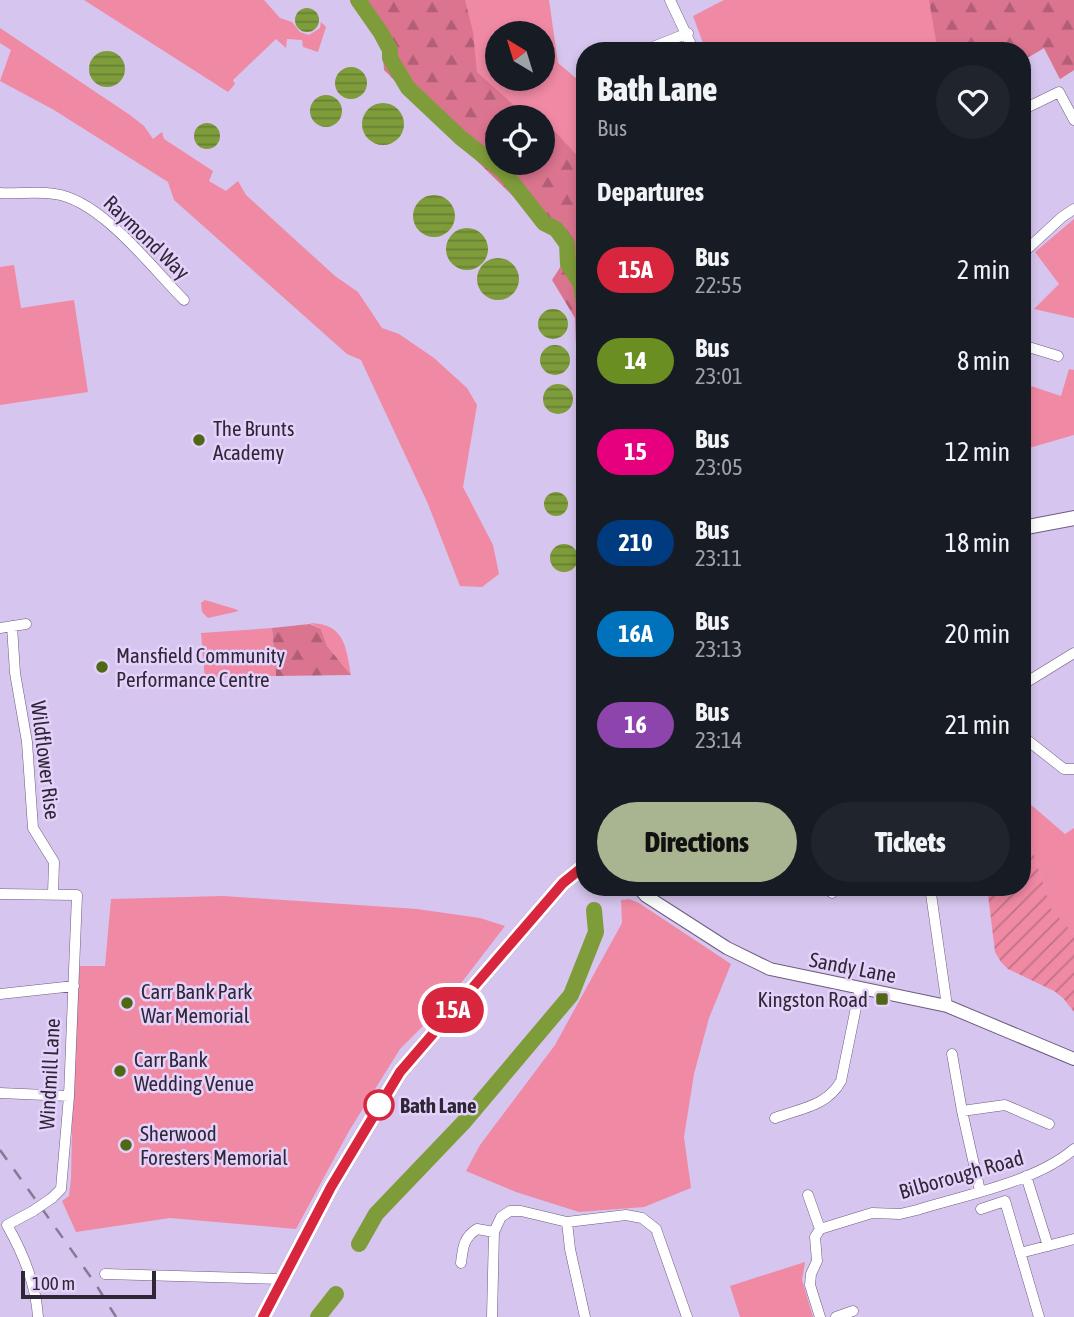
<!DOCTYPE html>
<style>
body{margin:0;font-family:"Asap Condensed",sans-serif;background:#20242c;color:#f1f3f6;height:100vh;display:flex;flex-direction:column;font-size:26px;white-space:nowrap}
*{box-sizing:border-box;margin:0}
p{font-size:23px;color:#9ea1a6}
.icon{flex:none;width:38px;height:38px;fill:none;stroke:currentColor;stroke-width:2;stroke-linecap:round;stroke-linejoin:round}
.map{position:relative;flex:1;overflow:hidden}
.details{position:absolute;left:576px;top:42px;width:455px;height:854px;display:flex;flex-direction:column;background:#171b24;border-radius:28px;box-shadow:0 4px 10px #0003}
.details>*{flex:none}
.badge{padding:0 14px;border-radius:23px;font-size:24px;line-height:46px}
.needle{width:46px;rotate:322deg}
.fabs{position:absolute;left:485px;top:21px;display:grid;gap:14px}
.fabs a{display:grid;place-items:center;width:70px;height:70px;border-radius:50%;background:#171b24;box-shadow:0 4px 10px #0003;font-size:35px}
.scale{position:absolute;left:21px;bottom:18px;width:135px;box-sizing:border-box;padding-left:7px;border:4px solid #2e2736;border-top:0;font-size:19px;line-height:24px;white-space:nowrap;color:#2e2736;-webkit-text-stroke:5px #e4d2fb;paint-order:stroke}
.map>.badge{position:absolute;translate:-50% -50%;box-shadow:0 0 0 4px #fff}
h2{padding:0 21px;font-size:26px;line-height:63px}
.round{display:grid;place-items:center;flex:none;width:74px;height:74px;border-radius:37px;background:#20242c}
.head{display:flex;align-items:center;justify-content:space-between;height:119px;padding:0 21px}
h1{font-size:33px;font-weight:800;line-height:52px}
.action{display:flex;gap:14px;margin-top:auto;padding:14px 21px}
.action a{flex:1;height:80px;border-radius:42px;background:#a9b491;color:#111;font-size:28px;font-weight:800;line-height:80px;text-align:center}
.action a+a{background:#20242c;color:#f1f3f6}
ul{padding:0;list-style:none}
li{display:flex;align-items:center;gap:21px;height:91px;padding:0 21px}
li div{flex:1}
li b{display:block;font-size:26px}
li em{font-style:normal}
li .badge{min-width:77px;font-weight:700;text-align:center}
.map>svg:first-child{display:block}
</style>
<div class="map">
<svg width="1074" height="1317" viewBox="0 0 1074 1317">
<defs>
<pattern id="forest-firs" width="22" height="20" patternUnits="userSpaceOnUse" patternTransform="scale(1.75)"><rect width="22" height="20" fill="#db748f"/><path d="M5 1l3.5 6h-7zM16 11l3.5 6h-7z" fill="#b25f76"/></pattern>
<pattern id="garden-furrows" width="10" height="10" patternUnits="userSpaceOnUse" patternTransform="scale(1.75)"><rect width="10" height="10" fill="#f089a3"/><path d="M-1 1l2-2M0 10L10 0M9 11l2-2" fill="none" stroke="#c37086"/></pattern>
<pattern id="water-rules" width="6" height="5" patternUnits="userSpaceOnUse" patternTransform="scale(1.75)"><rect width="6" height="5" fill="#7e9d3a"/><path d="M0 2.5h6" fill="none" stroke="#688032"/></pattern>
</defs>
<rect width="100%" height="100%" fill="#d6c5ee"/>
<!-- green -->
<path fill="#f089a3" fill-rule="evenodd" d="M84 0H264L280 18 292 22 300 32 309 35 320 28 321 22 326 27 318 52 303 47 302 40 287 39 286 48 276 39 233 80 235 84 228 92Z
M366 0H549L558 63 584 85V270L542 163V117H497ZM497 33H542V79H497Z
M724 0H1074V70L1060 79 1044 48 1022 61V51H706L693 16Z
M0 28 130 115 144 126 153 139 162 132 164 139 213 171 209 181 226 191 238 181 246 195 335 276 358 292 382 328 399 334 434 358 467 388 477 405 463 487 493 545 499 574 482 587 460 586 428 504 361 360 347 354 174 200 168 182 54 110 0 81 11 50 0 43Z
M1074 219V318L1034 309 1059 284 1035 252Z
M14 265 21 308 74 300 88 392 0 405V267Z
M1069 369 1074 370V435L1022 450V383L1061 396Z
M205 600 235 609 239 611 208 618 202 612 201 603Z
M310 623C345 624 346 647 351 675L327 646 321 629Z
M272 628 276 676 227 677 205 680 201 633Z
M1022 797 1065 834 1074 828V934L1051 910 1022 816Z
M223 896 417 909 480 918 505 926 445 1004 400 1049 349 1131 296 1229 170 1218 76 1232 62 1201 69 1196 71 1179 74 1034 80 966H105L111 899Z
M629 899 639 903 731 964 709 1018 694 1074 684 1137 691 1188 644 1207 579 1212 516 1192 466 1171 480 1145 555 1045 622 923 621 900Z
M805 1262 802 1280 813 1317H740L730 1286Z"/>
<!-- forest -->
<path fill="url(#forest-firs)" d="M351 0H465L473 32 477 72 527 117H497V163H542L543 124 550 126 584 163V426L578 397 575 318 552 280 570 252 384 70 382 43Z
M929 0H1074V70L1060 79 1044 48 1022 61V51H940L936 41Z
M310 624 321 629 327 646 351 675 276 676 272 628Z"/>
<!-- garden -->
<path fill="url(#garden-furrows)" d="M1022 816 1051 909 1074 934V1012L1063 998 1054 991 1008 969 1001 962 995 952 987 887H1022Z"/>
<!-- water -->
<path fill="url(#water-rules)" d="M295 20a12 12 0 1 1 24 0a12 12 0 1 1-24 0Z
M89 69a18 18 0 1 1 36 0a18 18 0 1 1-36 0Z
M335 83a16 16 0 1 1 32 0a16 16 0 1 1-32 0Z
M310 111a16 16 0 1 1 32 0a16 16 0 1 1-32 0Z
M362 124a21 21 0 1 1 42 0a21 21 0 1 1-42 0Z
M194 136a13 13 0 1 1 26 0a13 13 0 1 1-26 0Z
M413 216a21 21 0 1 1 42 0a21 21 0 1 1-42 0Z
M446 249a21 21 0 1 1 42 0a21 21 0 1 1-42 0Z
M477 279a21 21 0 1 1 42 0a21 21 0 1 1-42 0Z
M538 324a15 15 0 1 1 30 0a15 15 0 1 1-30 0Z
M540 360a15 15 0 1 1 30 0a15 15 0 1 1-30 0Z
M543 399a15 15 0 1 1 30 0a15 15 0 1 1-30 0Z
M544 504a12 12 0 1 1 24 0a12 12 0 1 1-24 0Z
M550 558a14 14 0 1 1 28 0a14 14 0 1 1-28 0Z"/>
<g fill="none" stroke-linecap="round" stroke-linejoin="round">
<!-- river -->
<path stroke="#7e9d3a" stroke-width="16" d="M358 0 381 33 390 50V58L408 88 461 138 504 172 544 223 556 229 567 244 568 264 581 284 584 304
M359 1244 376 1214 463 1123 571 995 596 932 594 910
M318 1317 336 1294"/>
<!-- minor casing -->
<g stroke="#6d5d81" stroke-width="11">
<path id="minor" d="M670 0 694 51
M643 51 688 33
M1022 110 1059 92 1074 120
M0 193C18 194 37 191 55 194 101 200 152 268 184 300
M1022 254 1062 217 1074 209
M1022 345 1058 356
M12 626 15 673 27 742 33 828 54 862 53 894
M0 628 26 624
M1022 685 1074 653
M1022 736 1064 769H1074
M831 887 832 893
M930 887 947 1006
M0 894 77 895 69 1096 61 1189 52 1198
M0 994 74 986
M952 1054 962 1111 980 1191
M0 1093 69 1096
M962 1111 1005 1105 1049 1124
M775 1118C802 1108 827 1106 841 1081L860 988
M1026 1176 1048 1246
M808 1195 820 1229
M981 1209 1005 1201 1039 1317
M567 1222 570 1249 585 1317
M7 1225C23 1253 36 1284 38 1317
M7 1225 33 1211
M1020 1253 1074 1239
M461 1263C463 1248 463 1238 477 1229L494 1232
M105 1274 282 1279
M492 1317 494 1232 501 1217 510 1211H521L567 1222 626 1215 642 1218 656 1229 687 1317
M820 1317 810 1285 811 1274 817 1261 815 1237 820 1229 872 1213 900 1214 917 1210C965 1195 1036 1182 1074 1149
M836 1317 853 1311"/>
</g>
<!-- tertiary casing -->
<g stroke="#6d5d81" stroke-width="14">
<path id="tertiary" d="M638 887 646 896 727 948 770 969 947 1006 1074 1059"/>
</g>
<!-- secondary casing -->
<g stroke="#6d5d81" stroke-width="16">
<path id="secondary" d="M1022 528 1074 518
M263 1317 331 1187 400 1072 563 883 584 866"/>
</g>
<!-- minor -->
<use href="#minor" stroke="#fff" stroke-width="10"/>
<!-- tertiary -->
<use href="#tertiary" stroke="#fff" stroke-width="12"/>
<!-- secondary -->
<use href="#secondary" stroke="#fff" stroke-width="14"/>
<!-- rail -->
<path stroke="#857995" stroke-width="2.5" stroke-dasharray="12 12" stroke-linecap="butt" d="M0 1150 95 1283 116 1317"/>
<!-- minor-bridge casing -->
<g stroke="#6d5d81" stroke-width="11" stroke-linecap="butt">
<path id="minor-bridge" d="M33 1211 52 1198"/>
</g>
<!-- minor-bridge -->
<use href="#minor-bridge" stroke="#fff" stroke-width="10"/>
</g>
<g fill="none" stroke-linecap="round" stroke-linejoin="round">
<!-- line casing -->
<g stroke="#fff" stroke-width="16">
<path id="line" d="M263 1317 331 1187 400 1072 563 883 584 866"/>
</g>
<!-- line -->
<use href="#line" stroke="#d7263d" stroke-width="10"/>
</g>
<!-- markers -->
<g fill="#506716" stroke="#e4d2fb" stroke-width="2.5">
<circle cx="199" cy="440" r="7"/>
<circle cx="102" cy="667" r="7"/>
<rect x="875" y="992" width="14" height="14" rx="3.5"/>
<circle cx="127" cy="1003" r="7"/>
<circle cx="120" cy="1071" r="7"/>
<circle cx="126" cy="1145" r="7"/>
</g>
<circle fill="#fff" stroke="#d7263d" stroke-width="3.5" cx="379" cy="1105" r="14"/>
<g text-anchor="middle" dominant-baseline="central" stroke-width="5" stroke-linejoin="round" paint-order="stroke">
<!-- street labels -->
<g font-size="21" fill="#2e2736" stroke="#e4d2fb">
<text transform="translate(147 237) rotate(44)">Raymond Way</text>
<text transform="translate(46 760) rotate(83)">Wildflower Rise</text>
<text transform="translate(853 967) rotate(11)">Sandy Lane</text>
<text transform="translate(49 1074) rotate(-87)">Windmill Lane</text>
<text transform="translate(961 1174) rotate(-16)">Bilborough Road</text>
</g>
<!-- poi labels -->
<g font-size="21" fill="#2e2736" stroke="#e4d2fb" text-anchor="start">
<text x="213" y="428">The Brunts<tspan x="213" dy="24">Academy</tspan></text>
<text x="116" y="655">Mansfield Community<tspan x="116" dy="24">Performance Centre</tspan></text>
<text x="141" y="991">Carr Bank Park<tspan x="141" dy="24">War Memorial</tspan></text>
<text x="868" y="999" text-anchor="end">Kingston Road</text>
<text x="134" y="1059">Carr Bank<tspan x="134" dy="24">Wedding Venue</tspan></text>
<text x="140" y="1133">Sherwood<tspan x="140" dy="24">Foresters Memorial</tspan></text>
</g>
<!-- stop labels -->
<g font-size="21" font-weight="bold" fill="#2e2736" stroke="#e4d2fb" text-anchor="start">
<text x="400" y="1105">Bath Lane</text>
</g>
</g>
</svg>
<div class="fabs">
<a><svg class="needle" viewBox="-14 -14 28 28"><path d="M0-13l5 13h-10z" fill="#e53935"/><path d="M0 13l5-13h-10z" fill="#9ea1a6"/></svg></a>
<a><svg class="icon" aria-label="locate" viewBox="0 0 24 24"><circle cx="12" cy="12" r="6"/><path d="M12 2v4M12 18v4M2 12h4M18 12h4"/></svg></a>
</div>
<div class="scale">100 m</div>
<b class="badge" style="left:453px;top:1010px;background:#d7263d;color:#fff">15A</b>
<section class="details">
<div class="head"><div><h1>Bath Lane</h1><p>Bus</p></div><a class="round"><svg class="icon" aria-label="heart" viewBox="0 0 24 24"><path d="M12 20l-8-8c-3-5 5-10 8-4 3-6 11-1 8 4z"/></svg></a></div>
<h2>Departures</h2>
<ul>
<li><span class="badge" style="background:#d7263d;color:#fff">15A</span><div><b>Bus</b><p>22:55</p></div><em>2 min</em></li>
<li><span class="badge" style="background:#6b8e23;color:#fff">14</span><div><b>Bus</b><p>23:01</p></div><em>8 min</em></li>
<li><span class="badge" style="background:#e6007e;color:#fff">15</span><div><b>Bus</b><p>23:05</p></div><em>12 min</em></li>
<li><span class="badge" style="background:#003b80;color:#fff">210</span><div><b>Bus</b><p>23:11</p></div><em>18 min</em></li>
<li><span class="badge" style="background:#0072bc;color:#fff">16A</span><div><b>Bus</b><p>23:13</p></div><em>20 min</em></li>
<li><span class="badge" style="background:#8e44ad;color:#fff">16</span><div><b>Bus</b><p>23:14</p></div><em>21 min</em></li>
</ul>
<div class="action"><a>Directions</a><a>Tickets</a></div>
</section>
</div>
